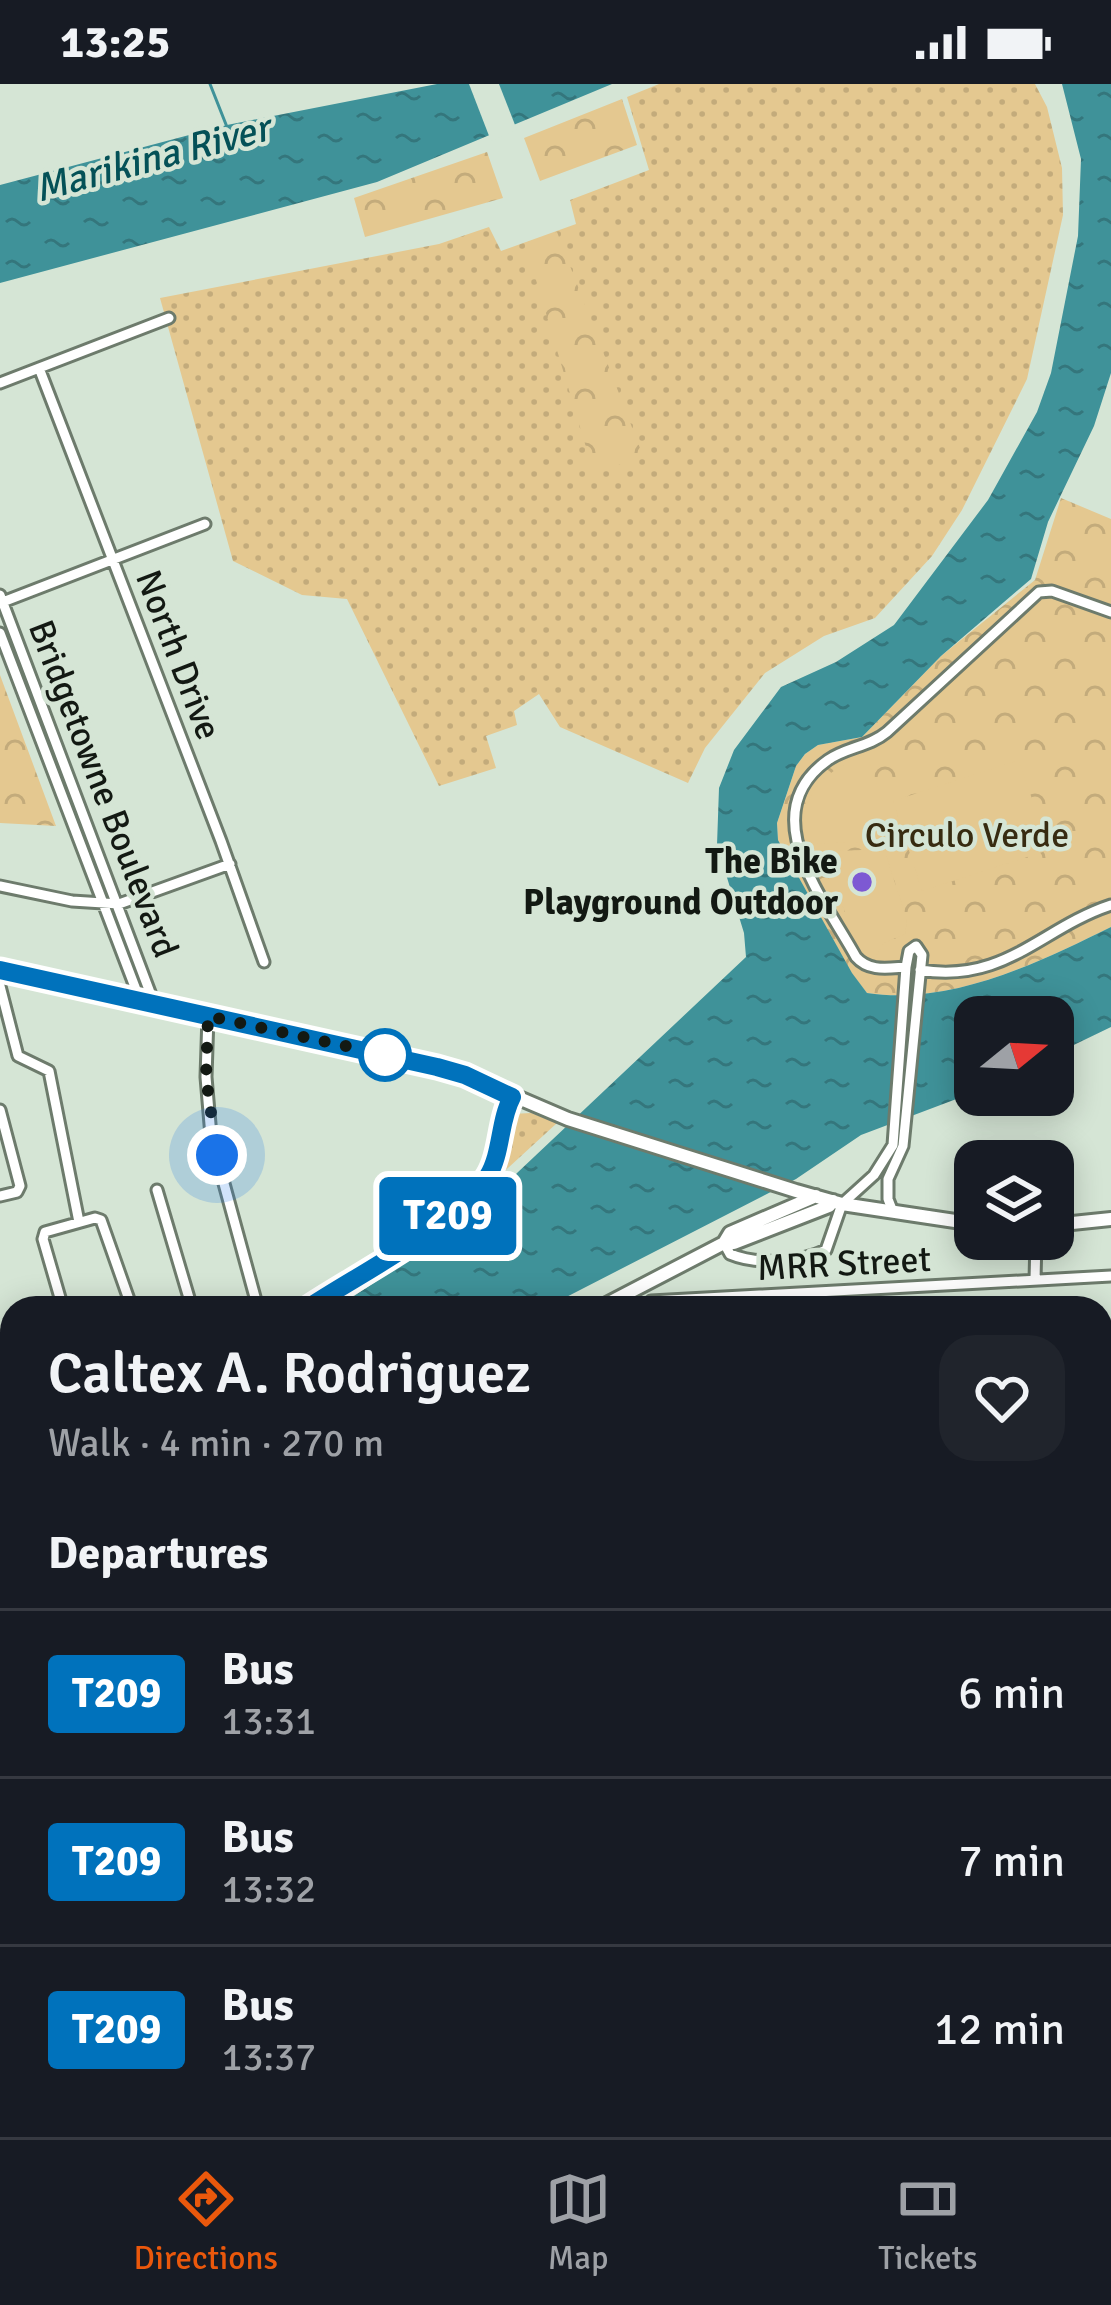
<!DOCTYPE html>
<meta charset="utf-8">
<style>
body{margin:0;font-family:Signika,sans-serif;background:#20242c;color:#f1f3f6;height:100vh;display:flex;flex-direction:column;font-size:45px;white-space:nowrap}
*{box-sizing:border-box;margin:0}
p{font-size:39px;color:#9ea1a6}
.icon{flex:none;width:66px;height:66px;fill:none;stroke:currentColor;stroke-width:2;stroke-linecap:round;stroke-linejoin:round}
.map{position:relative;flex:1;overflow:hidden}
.sheet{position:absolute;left:0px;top:1212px;width:1113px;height:843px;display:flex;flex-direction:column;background:#171b24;border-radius:36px 36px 0 0;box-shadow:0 6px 30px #0003}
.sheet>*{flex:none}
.badge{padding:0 24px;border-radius:9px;font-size:42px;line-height:78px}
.needle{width:78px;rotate:72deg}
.buttons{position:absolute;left:954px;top:912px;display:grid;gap:24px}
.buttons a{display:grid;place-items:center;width:120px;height:120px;border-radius:24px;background:#171b24;box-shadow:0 6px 30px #0003;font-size:60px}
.you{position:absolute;width:60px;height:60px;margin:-30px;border:9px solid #fff;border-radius:50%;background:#1a73e8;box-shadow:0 0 0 18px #1a73e833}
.map>.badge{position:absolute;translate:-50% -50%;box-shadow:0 0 0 6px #fff}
h2{padding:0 48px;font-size:45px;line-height:108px}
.round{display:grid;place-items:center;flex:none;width:126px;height:126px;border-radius:36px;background:#20242c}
.overview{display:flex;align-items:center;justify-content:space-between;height:204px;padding:0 48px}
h1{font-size:57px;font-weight:600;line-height:90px}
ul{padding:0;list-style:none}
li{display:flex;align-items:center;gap:36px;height:168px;padding:0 48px;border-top:3px solid #363941}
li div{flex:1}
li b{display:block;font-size:45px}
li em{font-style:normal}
li .badge{min-width:132px;font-weight:700;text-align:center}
.status{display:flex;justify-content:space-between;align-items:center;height:84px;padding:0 60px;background:#171b24;direction:ltr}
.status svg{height:33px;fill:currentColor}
.menu{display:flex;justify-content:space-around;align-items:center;height:168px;border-top:3px solid #363941;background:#171b24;font-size:33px;color:#9ea1a6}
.menu a{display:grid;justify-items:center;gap:6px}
.menu .selected{color:#ea580c}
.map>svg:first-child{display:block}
</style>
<div class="status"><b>13:25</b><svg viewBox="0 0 49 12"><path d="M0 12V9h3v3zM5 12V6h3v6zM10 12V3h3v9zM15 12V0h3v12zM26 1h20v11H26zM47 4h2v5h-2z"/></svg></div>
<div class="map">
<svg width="1111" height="2053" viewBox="0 0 1111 2053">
<defs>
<pattern id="grass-dots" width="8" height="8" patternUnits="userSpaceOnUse" patternTransform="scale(3)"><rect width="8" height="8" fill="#e4c890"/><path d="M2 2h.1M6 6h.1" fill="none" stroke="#c3ab7b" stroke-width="1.8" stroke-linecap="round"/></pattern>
<pattern id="park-crowns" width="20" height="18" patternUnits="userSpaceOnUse" patternTransform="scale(3)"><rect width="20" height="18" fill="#e4c890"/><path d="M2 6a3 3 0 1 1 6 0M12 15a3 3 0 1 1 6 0" fill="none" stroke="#c3ab7b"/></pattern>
<pattern id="water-ripples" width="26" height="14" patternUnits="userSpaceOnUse" patternTransform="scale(3)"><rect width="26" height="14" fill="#3f9299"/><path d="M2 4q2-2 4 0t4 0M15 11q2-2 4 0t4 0" fill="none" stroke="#34767c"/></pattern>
</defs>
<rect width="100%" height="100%" fill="#d5e5d5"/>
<!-- grass -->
<path fill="url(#grass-dots)" d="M659 0H1035L1047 23 1062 84 1063 131 1027 295 962 426 932 472 875 534 824 552 765 589 705 664 688 699 560 643 539 610 514 627 517 641 486 652 496 684 439 702 347 515 302 511 233 477 160 214 439 160 489 143 501 167 576 140 570 116 649 86 627 13Z
M531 1029 557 1039 497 1094 511 1030Z"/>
<!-- park -->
<path fill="url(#park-crowns)" d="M622 15 637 61 540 97 524 54Z
M487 68 503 114 365 153 354 114Z
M557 148 643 372 594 390 525 159Z
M1061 414 1111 435V843C1038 879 950 922 867 909L852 890 778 756 777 739 796 682 805 670 818 661 862 653 941 572 1035 496Z
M0 591 56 742 0 739Z"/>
<!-- pitch -->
<path fill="#e4c890" d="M867 670 896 757 805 760C796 711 825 686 867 670Z
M1019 676 1049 766 922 807 893 717Z
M884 765 907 836 905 850 884 859 873 877 868 878 843 836 845 827 815 768Z"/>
<!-- water -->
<path fill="url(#water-ripples)" d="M437 0H612L377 98 0 199V101L227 41Z
M1062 0H1111V289L1094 342 1048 438 1031 495 941 572 862 653 818 661 805 670 796 682 777 739 778 756 852 889 867 909C950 922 1038 879 1111 843V943L1053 971V933H975V1008L861 1051 796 1095 545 1224H336L465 1138 746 873 744 849 717 761 719 704 734 666 781 603 836 578 894 541 988 416 1037 328 1051 289 1078 152 1081 75Z
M12 1439V1565L0 1573V1447Z"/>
<!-- pier -->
<path fill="#d5e5d5" d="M469 0H499L517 46 491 57Z"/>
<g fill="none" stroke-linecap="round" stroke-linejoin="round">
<!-- stream -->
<path stroke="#3f9299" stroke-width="3" d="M210 0 227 43"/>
<!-- minor casing -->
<g stroke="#6d7b6c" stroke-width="15">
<path id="minor" d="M39 284 221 757 264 878
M0 299 169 234
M0 511 154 919
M0 519 205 440
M0 549 140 916
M0 802 72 817 119 820 230 780
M906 883C888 884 869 888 856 873 825 816 752 730 828 676 846 663 869 663 887 648L1039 508 1052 507 1111 528
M920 886C1005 900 1041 844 1111 821
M0 902 18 972 49 987 79 1138
M208 932 206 993 211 1052 258 1224
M0 1026 20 1102 17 1108 0 1112
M157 1106 192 1224
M724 1159 730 1170C756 1181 800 1179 826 1166L842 1120 874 1091 893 1061 906 883 909 867 916 862 922 871 903 1062 888 1095V1115L893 1128
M1035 1196 1036 1155
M651 1217 1111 1192
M63 1224 43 1155 45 1148 95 1134 101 1136 132 1224
M309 1224C358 1191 457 1141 487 1092 502 1069 499 1038 512 1013
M0 1252H12
M0 1301 12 1308
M0 1358 12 1357
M0 1425 12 1417
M1101 1515 1111 1513
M1101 1696 1111 1694
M0 1813 12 1867
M1101 1895 1111 1893
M0 1964 12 1962
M1101 1988 1110 2053
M254 2043 256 2053
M300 2043 303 2053
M336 2043 338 2053
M370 2043 372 2053
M444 2043 445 2053
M475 2043 477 2053
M522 2043 523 2053
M561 2043 562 2048
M592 2043 593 2053
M641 2043V2053
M690 2043V2053
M740 2043 741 2053
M791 2043V2053
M840 2043 841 2053
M892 2043 893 2053
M928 2043V2053
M966 2043 968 2053
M0 2049 37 2043"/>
</g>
<!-- major casing -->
<g stroke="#6d7b6c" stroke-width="18">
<path id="major" d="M0 886 437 983 465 991 568 1035 796 1107 842 1120 975 1140
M1053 1141 1111 1135
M724 1159H734L829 1122 833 1117
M599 1224 724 1159 730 1149 816 1112
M0 1602 12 1594"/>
</g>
<!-- minor -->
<use href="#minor" stroke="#fff" stroke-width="9"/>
<!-- major -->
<use href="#major" stroke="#fff" stroke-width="12"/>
</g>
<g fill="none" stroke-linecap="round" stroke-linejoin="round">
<!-- line casing -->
<g stroke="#fff" stroke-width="27">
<path id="line" d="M0 886 437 983 465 991 512 1013C499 1037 502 1069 488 1092 458 1141 357 1191 308 1224"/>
</g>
<!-- line -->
<use href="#line" stroke="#0072bc" stroke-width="18"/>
<!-- walk -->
<path stroke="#131913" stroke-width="12" stroke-dasharray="0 21.6" d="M217 1071 206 993 208 932 391 972 385 971"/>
</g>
<!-- markers -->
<circle fill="#7d59d3" stroke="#d5e5d5" stroke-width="4.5" cx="862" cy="798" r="12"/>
<circle fill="#fff" stroke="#0072bc" stroke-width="6" cx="385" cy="971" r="24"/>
<g text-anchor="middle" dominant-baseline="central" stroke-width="9" stroke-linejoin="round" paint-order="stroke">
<!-- street labels -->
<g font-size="36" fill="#131913" stroke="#d5e5d5">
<text transform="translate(178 571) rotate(69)">North Drive</text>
<text transform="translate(103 705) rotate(69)">Bridgetowne Boulevard</text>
<text transform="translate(844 1180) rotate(-3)">MRR Street</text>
</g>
<!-- park labels -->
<g font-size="36" fill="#372b11" stroke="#d5e5d5">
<text x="967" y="751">Circulo Verde</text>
</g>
<!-- poi labels -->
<g font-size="36" font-weight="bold" fill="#131913" stroke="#d5e5d5" text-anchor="end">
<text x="838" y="777">The Bike<tspan x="838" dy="41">Playground Outdoor</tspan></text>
</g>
<!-- water labels -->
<g font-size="39" font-style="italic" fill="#045157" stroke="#d5e5d5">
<text transform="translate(152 74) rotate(-15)">Marikina River</text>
</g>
</g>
</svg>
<div class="buttons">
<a><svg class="needle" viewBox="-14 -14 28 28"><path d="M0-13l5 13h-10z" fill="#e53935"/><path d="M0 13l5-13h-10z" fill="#9ea1a6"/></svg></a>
<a><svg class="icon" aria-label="layers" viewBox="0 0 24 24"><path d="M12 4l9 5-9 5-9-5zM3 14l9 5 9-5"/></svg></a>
</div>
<div class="you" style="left:217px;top:1071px"></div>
<b class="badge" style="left:448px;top:1132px;background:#0072bc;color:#fff">T209</b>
<section class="sheet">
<div class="overview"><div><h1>Caltex A. Rodriguez</h1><p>Walk · 4 min · 270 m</p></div><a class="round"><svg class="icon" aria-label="heart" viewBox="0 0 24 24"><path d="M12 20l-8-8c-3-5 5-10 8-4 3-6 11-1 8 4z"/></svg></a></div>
<h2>Departures</h2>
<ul>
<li><span class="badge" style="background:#0072bc;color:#fff">T209</span><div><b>Bus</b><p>13:31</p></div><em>6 min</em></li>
<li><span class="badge" style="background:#0072bc;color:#fff">T209</span><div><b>Bus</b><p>13:32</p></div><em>7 min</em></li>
<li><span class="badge" style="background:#0072bc;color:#fff">T209</span><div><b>Bus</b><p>13:37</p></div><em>12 min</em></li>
</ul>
</section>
</div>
<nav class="menu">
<a class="selected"><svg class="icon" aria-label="directions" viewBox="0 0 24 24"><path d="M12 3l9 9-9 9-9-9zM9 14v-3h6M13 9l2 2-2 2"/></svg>Directions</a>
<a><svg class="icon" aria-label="map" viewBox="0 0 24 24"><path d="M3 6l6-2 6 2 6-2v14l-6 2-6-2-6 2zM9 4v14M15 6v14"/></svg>Map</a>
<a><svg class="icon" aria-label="tickets" viewBox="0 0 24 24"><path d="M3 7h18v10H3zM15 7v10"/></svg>Tickets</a>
</nav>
